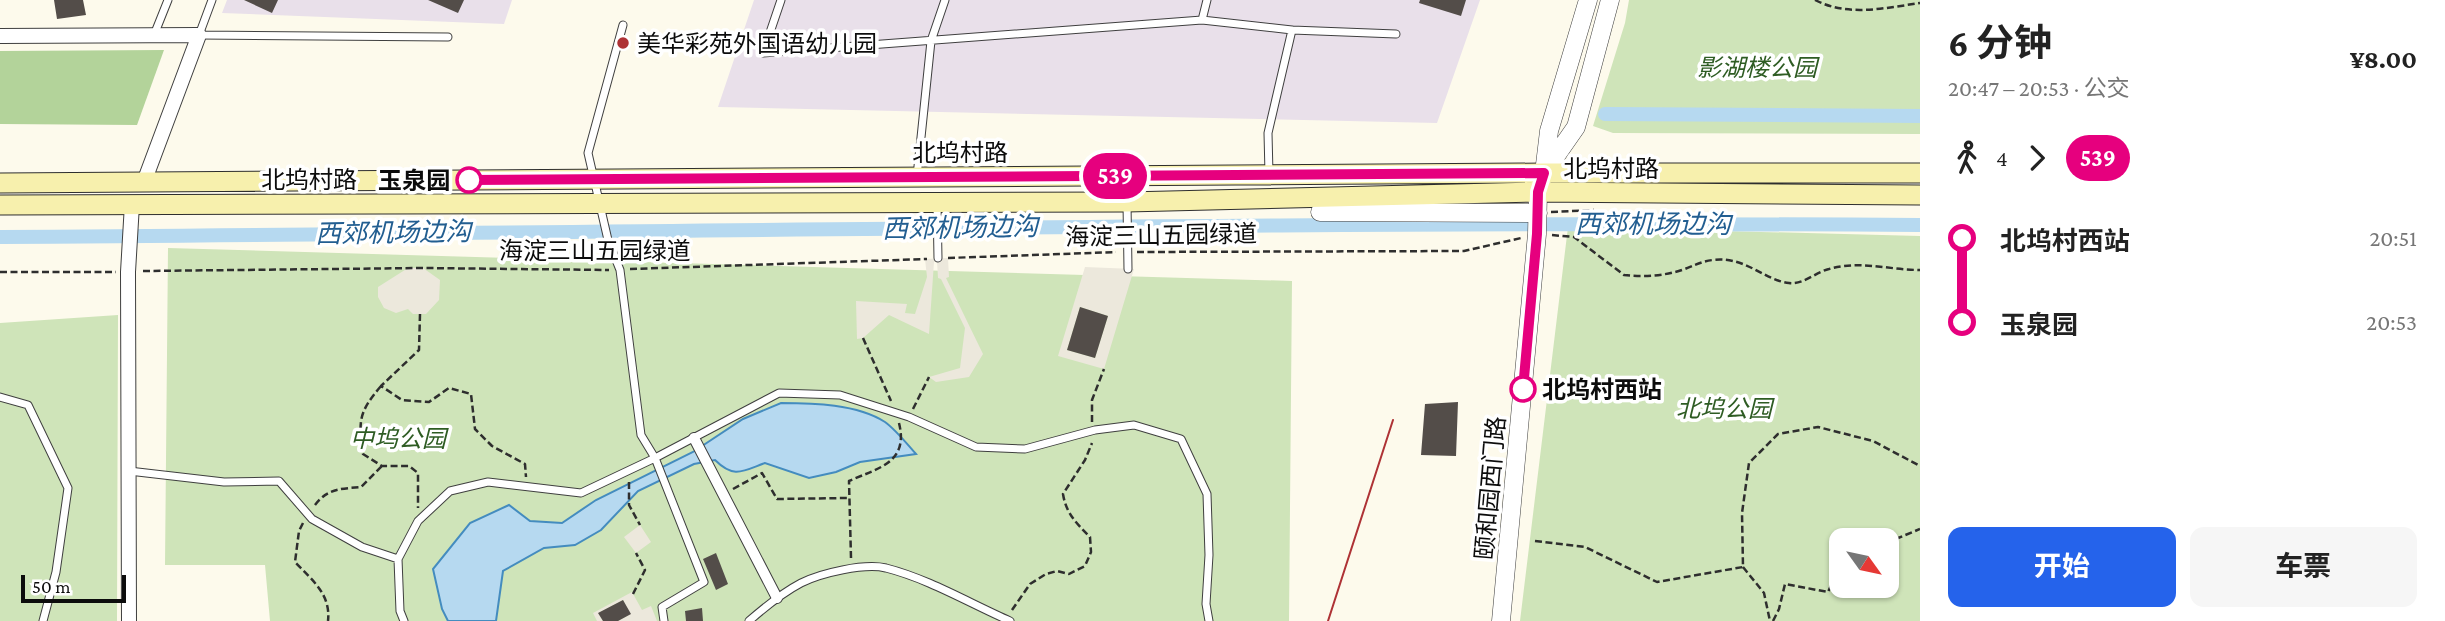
<!DOCTYPE html>
<html lang="zh">
<meta charset="utf-8">
<style>
body{margin:0;font-family:"Crimson Pro","Noto Sans SC",serif;background:#f6f6f6;color:#222;height:100vh;display:flex;flex-direction:column;font-size:26px;white-space:nowrap}
*{box-sizing:border-box;margin:0}
p{font-size:23px;color:#767676}
.icon{flex:none;width:38px;height:38px;fill:none;stroke:currentColor;stroke-width:2;stroke-linecap:round;stroke-linejoin:round}
.map{position:relative;flex:1;overflow:hidden}
.details{display:flex;flex-direction:column;background:#fff;width:525px}
.details>*{flex:none}
.badge{padding:0 14px;border-radius:23px;font-size:24px;line-height:46px}
.needle{width:46px;rotate:123deg}
.controls{position:absolute;left:1829px;top:528px;display:grid;gap:14px}
.controls a{display:grid;place-items:center;width:70px;height:70px;border-radius:14px;background:#fff;box-shadow:0 2px 5px #0004;font-size:35px}
.scale{position:absolute;left:21px;bottom:18px;width:105px;box-sizing:border-box;padding-left:7px;border:4px solid #0c0c0c;border-top:0;font-size:19px;line-height:24px;white-space:nowrap;color:#0c0c0c;-webkit-text-stroke:5px #fff;paint-order:stroke}
.map>.badge{position:absolute;translate:-50% -50%;box-shadow:0 0 0 4px #fff}
.legs{display:flex;align-items:center;gap:10px;height:77px;padding:0 28px;font-size:23px}
.legs p{margin-inline-start:auto}
.summary{display:flex;align-items:center;justify-content:space-between;height:119px;padding:0 28px}
h1{font-size:38px;font-weight:700;line-height:52px}
.button{display:flex;gap:14px;margin-top:auto;padding:14px 28px}
.button a{flex:1;height:80px;border-radius:14px;background:#2563eb;color:#fff;font-size:28px;font-weight:700;line-height:80px;text-align:center}
.button a+a{background:#f6f6f6;color:#222}
ul{padding:0 28px;list-style:none}
li{display:flex;align-items:center;gap:24px;height:84px;font-size:26px}
li i{display:grid;place-items:center;width:10px;height:100%;margin:0 9px;background:currentColor}
li i::after{content:'';width:18px;height:18px;margin:-9px;border:5px solid;border-radius:50%;background:#fff}
li p{margin-inline-start:auto}
li:first-child i{background:linear-gradient(#0000 50%,currentColor 0)}
li:last-child i{background:linear-gradient(currentColor 50%,#0000 0)}
main{display:flex;flex:1;min-height:0}
.map>svg:first-child{display:block}
</style>
<main>
<div class="map">
<svg width="1920" height="621" viewBox="0 0 1920 621">
<rect width="100%" height="100%" fill="#fdfaec"/>
<!-- industrial -->
<path fill="#e9e0ea" d="M227 0H512L504 24 222 13Z
M754 0H1480L1437 123 718 107Z"/>
<!-- green -->
<path fill="#cfe4b9" fill-rule="evenodd" d="M1629 0H1920V134L1613 133 1593 126 1625 23Z
M1568 227 1920 236V621H1520ZM1841 541H1886V586H1841Z
M168 248 1292 281 1289 621H270L265 565H165Z
M118 315 117 621H0V323Z"/>
<!-- forest -->
<path fill="#b3d39a" d="M164 50 137 125 0 124V51Z"/>
<!-- plaza -->
<path fill="#ece8dc" fill-rule="evenodd" d="M948 258 949 277 946 278 983 354 969 377 936 382 929 377 960 368 965 328 941 279 938 278 937 261 934 262 929 334 889 315 863 338 857 339 856 301 907 304 905 313 915 314 927 277 925 259Z
M1085 267 1134 269 1104 369 1058 356ZM1080 307 1108 316 1095 358 1067 350Z
M408 268H423L440 280 439 300 426 314H413L408 309 396 313 384 308 378 297V287Z
M640 525 651 542 636 553 624 537Z
M632 592 642 610 651 606 657 621H618L630 614 623 600 599 613 603 621H597L593 613Z"/>
<!-- water -->
<path fill="#b6d9f0" stroke="#448cbf" stroke-width="2" d="M781 403C813 403 857 404 885 422 896 430 907 444 916 454L860 462 836 472 809 478 765 463C743 471 734 479 715 460L694 464 638 491 601 530 575 545 544 548 503 571 496 621H448L442 609 433 569 470 523 509 505 530 521 562 523 596 500 693 452 743 419Z"/>
<g fill="none" stroke-linecap="round" stroke-linejoin="round">
<!-- canal -->
<path stroke="#b6d9f0" stroke-width="14" d="M1605 114 1920 116
M0 237C640 233 1280 221 1920 225"/>
</g>
<!-- building -->
<path fill="#534d49" d="M54 0H83L86 15 57 19Z
M244 0H278L272 13Z
M428 0H464L458 13Z
M1420 0H1466L1461 16 1419 3Z
M1080 307 1108 316 1095 358 1067 350Z
M1458 402 1456 456 1421 455 1425 404Z
M716 553 728 584 716 590 703 559Z
M623 600 631 614 618 621H603L598 613Z
M702 608 703 621H686L685 611Z"/>
<g fill="none" stroke-linecap="round" stroke-linejoin="round">
<!-- service casing -->
<g stroke="#3f3f3f" stroke-width="9">
<path id="service" d="M212 0 199 35 448 37
M781 0 763 53 1202 20 1207 0
M1202 20 1292 30 1396 34
M623 25 588 153 608 240 620 270 641 435 655 458 704 582 662 607 664 621
M154 35 168 0
M1269 174 1268 133 1292 30
M917 176 931 41 945 0
M937 203 938 258
M1127 203 1128 269
M0 397 28 405 68 488 56 572 43 621
M129 471 224 482 279 481 312 519 362 547 398 559
M404 621 400 611 398 559 418 521 450 491 488 482 581 493 655 458 779 393 840 395 909 417 976 447 1025 449 1095 430 1134 425 1181 439 1207 494 1209 555 1206 604 1209 621
M749 621C765 607 782 593 801 583 821 573 864 563 886 568 929 579 969 603 1010 621"/>
</g>
<!-- pedestrian casing -->
<g stroke="#3f3f3f" stroke-width="12">
<path id="pedestrian" d="M694 438 777 598"/>
</g>
<!-- minor casing -->
<g stroke="#3f3f3f" stroke-width="16">
<path id="minor" d="M0 36 199 35 144 182
M129 621 128 272 132 204"/>
</g>
<!-- tertiary casing -->
<g stroke="#3f3f3f" stroke-width="19">
<path id="tertiary" d="M1546 170 1576 127 1610 0
M1320 212 1538 213
M1501 621 1537 234 1538 192 1544 173 1549 131 1588 0"/>
</g>
<!-- secondary casing -->
<g stroke="#2e2e2e" stroke-width="21">
<path id="secondary" d="M0 183 1544 173H1920
M0 205 1127 202 1538 192 1920 195"/>
</g>
<!-- path -->
<path stroke="#2e2e2e" stroke-width="2.5" stroke-dasharray="7 3.5" stroke-linecap="butt" d="M1815 0C1848 17 1885 8 1920 3
M1551 212 1594 210
M1552 235 1574 237 1624 275C1643 277 1664 276 1682 270 1693 266 1702 261 1713 260 1746 256 1763 280 1789 283 1803 285 1816 272 1829 269 1860 260 1889 270 1920 270
M1137 252 1464 251 1521 238
M948 258 1116 252
M630 269 927 259
M143 271 423 268 609 270
M0 272H116
M420 314 419 350 381 386 402 400 429 402 449 388 471 394 475 429 492 446 525 464 526 477
M863 338 891 401
M381 386C359 412 358 420 363 454L382 466H409L418 473V508
M913 409 929 377
M1092 422V400L1104 369
M629 482V505L640 525
M733 489 762 473 777 499 848 498
M315 505C328 488 340 489 361 487L382 466
M303 523 299 531 295 562C312 580 331 594 328 621
M1535 541 1585 547 1657 582 1743 567 1742 513 1749 463 1778 434 1818 427 1873 441 1920 466
M1886 543 1920 529
M851 558 849 481C878 468 909 463 899 423
M1743 567 1764 593 1770 621
M633 594 645 570 636 553
M1012 610 1030 584 1046 574 1057 571 1069 574 1085 566 1091 552 1090 537C1076 523 1066 513 1063 494L1085 460 1092 443
M1773 621 1779 609 1785 584 1828 592 1841 564"/>
<!-- service -->
<use href="#service" stroke="#fff" stroke-width="7"/>
<!-- pedestrian -->
<use href="#pedestrian" stroke="#fff" stroke-width="10"/>
<!-- minor -->
<use href="#minor" stroke="#fff" stroke-width="14"/>
<!-- tertiary -->
<use href="#tertiary" stroke="#fff" stroke-width="18"/>
<!-- secondary -->
<use href="#secondary" stroke="#f7f0ad" stroke-width="19"/>
<!-- tram -->
<path stroke="#ae3235" stroke-width="2" d="M1328 621 1393 420"/>
</g>
<g fill="none" stroke-linecap="round" stroke-linejoin="round">
<!-- line-1 casing -->
<g stroke="#fff" stroke-width="16">
<path id="line-1" d="M469 180 1544 173 1538 192 1537 234 1523 389"/>
</g>
<!-- line-1 -->
<use href="#line-1" stroke="#e6007e" stroke-width="10"/>
</g>
<!-- markers -->
<circle fill="#ae3235" stroke="#fff" stroke-width="2.5" cx="623" cy="43" r="7"/>
<g fill="#fff" stroke="#e6007e" stroke-width="3.5">
<circle cx="469" cy="180" r="12"/>
<circle cx="1523" cy="389" r="12"/>
</g>
<g text-anchor="middle" dominant-baseline="central" stroke-width="7" stroke-linejoin="round" paint-order="stroke">
<!-- poi labels -->
<g font-size="24" fill="#0c0c0c" stroke="#fff" text-anchor="start">
<text x="637" y="43">美华彩苑外国语幼儿园</text>
</g>
<!-- park labels -->
<g font-size="24" font-style="italic" fill="#2e5c23" stroke="#fff">
<text x="1757" y="67">影湖楼公园</text>
<text x="1724" y="408">北坞公园</text>
<text x="398" y="438">中坞公园</text>
</g>
<!-- street labels -->
<g font-size="24" fill="#0c0c0c" stroke="#fff">
<text x="960" y="152">北坞村路</text>
<text x="1611" y="168">北坞村路</text>
<text x="309" y="179">北坞村路</text>
<text transform="translate(1161 235) rotate(-1)">海淀三山五园绿道</text>
<text x="595" y="250">海淀三山五园绿道</text>
<text transform="translate(1490 488) rotate(-85)">颐和园西门路</text>
</g>
<!-- stop labels -->
<g font-size="24" font-weight="bold" fill="#0c0c0c" stroke="#fff" text-anchor="end">
<text x="450" y="180">玉泉园</text>
<text x="1542" y="389" text-anchor="start">北坞村西站</text>
</g>
<!-- water labels -->
<g font-size="26" font-style="italic" fill="#225e91" stroke="#fff">
<text x="1653" y="224">西郊机场边沟</text>
<text transform="translate(960 228) rotate(-1)">西郊机场边沟</text>
<text transform="translate(393 233) rotate(-1)">西郊机场边沟</text>
</g>
</g>
</svg>
<div class="controls">
<a><svg class="needle" viewBox="-14 -14 28 28"><path d="M0-13l5 13h-10z" fill="#e53935"/><path d="M0 13l5-13h-10z" fill="#767676"/></svg></a>
</div>
<div class="scale">50 m</div>
<b class="badge" style="left:1115px;top:176px;background:#e6007e;color:#fff">539</b>
</div>
<section class="details">
<div class="summary"><div><h1>6 分钟</h1><p>20:47 – 20:53 · 公交</p></div><b>¥8.00</b></div>
<div class="legs"><svg class="icon" aria-label="walk" viewBox="0 0 24 24"><circle cx="13" cy="4" r="2"/><path d="M13 8l-2 6 4 7M11 14l-3 7M7 12l3-4h3l4 4"/></svg>4<svg class="icon" aria-label="forward" viewBox="0 0 24 24"><path d="M9 5l7 7-7 7"/></svg><b class="badge" style="background:#e6007e;color:#fff">539</b></div>
<ul>
<li><i style="color:#e6007e"></i><b>北坞村西站</b><p>20:51</p></li>
<li><i style="color:#e6007e"></i><b>玉泉园</b><p>20:53</p></li>
</ul>
<div class="button"><a>开始</a><a>车票</a></div>
</section>
</main>
